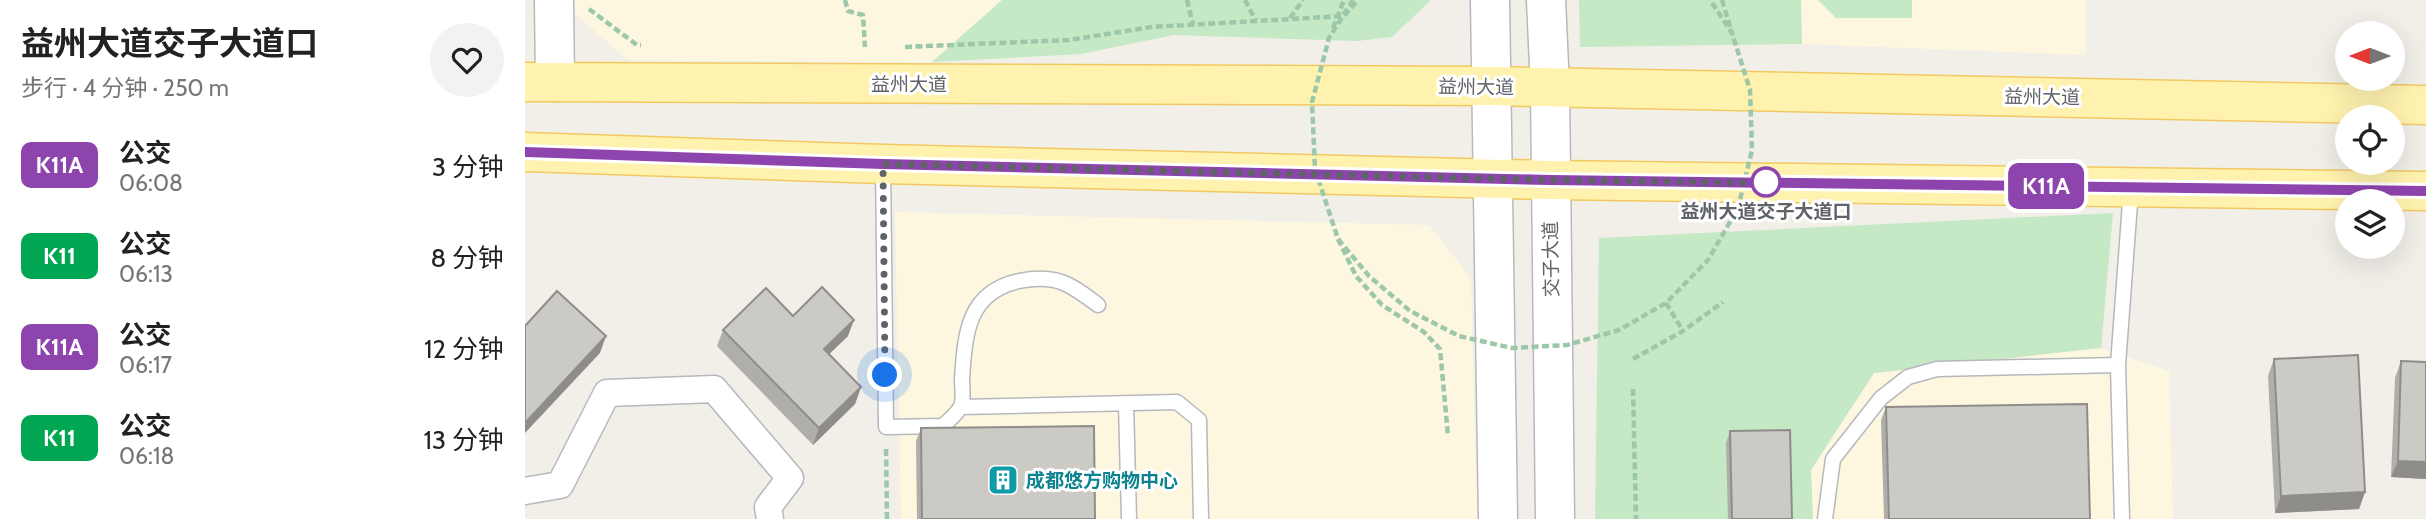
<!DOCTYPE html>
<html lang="zh">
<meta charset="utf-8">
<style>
body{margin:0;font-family:Cabin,"Noto Sans SC",sans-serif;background:#f2f2f2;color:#222;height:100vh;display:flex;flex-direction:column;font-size:26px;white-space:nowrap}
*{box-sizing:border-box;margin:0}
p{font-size:23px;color:#767676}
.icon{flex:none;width:38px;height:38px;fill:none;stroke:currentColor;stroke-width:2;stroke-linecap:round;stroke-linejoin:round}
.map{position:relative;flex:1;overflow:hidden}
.details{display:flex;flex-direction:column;background:#fff;width:525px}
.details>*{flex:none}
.badge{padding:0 14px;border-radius:10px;font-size:24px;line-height:46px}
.needle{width:46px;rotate:270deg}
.controls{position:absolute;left:1810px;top:21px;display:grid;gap:14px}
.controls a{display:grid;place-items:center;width:70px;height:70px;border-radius:50%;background:#fff;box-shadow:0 7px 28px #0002;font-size:35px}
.you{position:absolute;width:35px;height:35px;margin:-18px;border:5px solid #fff;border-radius:50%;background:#1a73e8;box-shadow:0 0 0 10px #1a73e833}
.map>.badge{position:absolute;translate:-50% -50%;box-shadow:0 0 0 4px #fff}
.round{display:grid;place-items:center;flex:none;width:74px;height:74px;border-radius:37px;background:#f2f2f2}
.summary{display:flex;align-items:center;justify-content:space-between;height:119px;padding:0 21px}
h1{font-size:33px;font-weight:700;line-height:52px}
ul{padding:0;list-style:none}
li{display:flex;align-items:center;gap:21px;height:91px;padding:0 21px}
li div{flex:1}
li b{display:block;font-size:26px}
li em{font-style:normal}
li .badge{min-width:77px;font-weight:700;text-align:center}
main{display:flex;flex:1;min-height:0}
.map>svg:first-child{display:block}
</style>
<main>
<section class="details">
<div class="summary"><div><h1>益州大道交子大道口</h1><p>步行 · 4 分钟 · 250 m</p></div><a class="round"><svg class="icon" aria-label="heart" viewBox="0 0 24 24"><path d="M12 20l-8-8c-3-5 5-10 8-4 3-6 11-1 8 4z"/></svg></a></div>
<ul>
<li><span class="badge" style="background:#8e44ad;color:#fff">K11A</span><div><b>公交</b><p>06:08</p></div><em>3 分钟</em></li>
<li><span class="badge" style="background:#00a651;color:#fff">K11</span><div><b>公交</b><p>06:13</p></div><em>8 分钟</em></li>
<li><span class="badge" style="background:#8e44ad;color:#fff">K11A</span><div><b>公交</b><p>06:17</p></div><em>12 分钟</em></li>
<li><span class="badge" style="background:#00a651;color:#fff">K11</span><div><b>公交</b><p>06:18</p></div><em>13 分钟</em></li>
</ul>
</section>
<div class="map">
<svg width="1901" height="519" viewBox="0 0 1901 519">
<rect width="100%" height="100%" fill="#f1efe8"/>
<!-- commercial -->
<path fill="#fef7e0" d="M44 0H477L407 62 103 60 44 9Z
M1276 0H1561V55L1277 44Z
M370 212 904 225 946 278 952 519H376Z
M1576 348 1644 371 1648 519H1288L1286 470 1349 373Z"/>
<!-- green -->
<path fill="#c5e8c5" d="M477 0H906L867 37 832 41 649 35 556 54 407 62Z
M1054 0H1276L1277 44 1055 47Z
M1293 0H1387V18H1311Z
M1588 213 1576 348 1349 373 1286 470 1288 519H1070L1074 238Z"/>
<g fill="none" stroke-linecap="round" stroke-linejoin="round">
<!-- lane casing -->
<g stroke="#b5b8bc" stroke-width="17">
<path id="lane" d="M358 164 361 427 418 426C423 421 433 413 436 406 439 399 437 387 437 379 440 335 442 292 494 281 531 274 544 283 573 305
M1593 365 1597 519
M601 404 604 519
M436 407 652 402 674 420 676 519
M1300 519 1308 459 1356 398 1383 377 1412 369 1593 365 1606 189"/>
</g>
<!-- street casing -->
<g stroke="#b5b8bc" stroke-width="29">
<path id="street" d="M0 491 35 485 82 393 189 389 265 478 243 507 245 519"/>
</g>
<!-- secondary casing -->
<g stroke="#b6babf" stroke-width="41">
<path id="secondary" d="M29 0 30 82
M965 0 973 519
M1021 0 1025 88 1030 519"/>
</g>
<!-- primary casing -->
<g stroke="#f2c960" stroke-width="41">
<path id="primary" d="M0 82 967 86 1901 105
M0 152 358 164 1025 180 1901 191"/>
</g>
<!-- path -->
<path stroke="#9cc7a9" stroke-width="4.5" stroke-dasharray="7 3.5" stroke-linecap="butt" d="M320 0 323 11 338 15 340 47
M662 0 668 25
M720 0 731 21
M1197 0 1207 33
M64 9 112 45H116
M765 18 778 0
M380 47 544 40 626 27 819 16 833 0
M813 239 831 276 857 305 899 332 915 349 923 436
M1141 303 1158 331
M1108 359 1158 331 1198 302
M1108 389 1111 519
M361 449 362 519"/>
<!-- lane -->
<use href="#lane" stroke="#fff" stroke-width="14"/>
<!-- street -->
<use href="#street" stroke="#fff" stroke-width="26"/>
<!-- secondary -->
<use href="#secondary" stroke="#fff" stroke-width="38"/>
<!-- primary -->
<use href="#primary" stroke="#fff2af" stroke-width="38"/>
<!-- path-bridge -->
<path stroke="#9cc7a9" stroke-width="4.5" stroke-dasharray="7 3.5" stroke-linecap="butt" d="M828 0 804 38 787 102 790 169 813 239 844 276 885 311 934 336 987 348 1042 345 1094 330 1141 303 1183 260 1213 208 1227 150 1225 90 1207 33 1185 0
M808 28 819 0"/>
</g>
<!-- wall -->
<path fill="#afaea9" d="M198 330 323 336 304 354 336 387 330 404 288 445 192 346Z
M1749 359 1840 492 1834 509 1750 513 1743 376Z
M1876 361 1901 362V479L1866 477 1870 378Z
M1361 407 1565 519H1359L1356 420Z
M396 428 570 519H392L391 441Z
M1205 431 1267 519H1203L1201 443Z"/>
<!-- shaded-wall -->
<path fill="#8f8d8a" d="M329 320 323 336 293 365 299 349Z
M81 336 75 353 0 433V423Z
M336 387 330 404 288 445 294 428Z
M1873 461 1901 462V479L1866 477Z
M1840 492 1834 509 1750 513 1756 496Z"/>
<!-- building -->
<path fill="#cccac5" stroke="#8f8d8a" stroke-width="2" d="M297 287 329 320 299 349 336 387 294 428 198 330 241 288 268 316Z
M32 291 81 336 0 423V326Z
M1833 355 1840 492 1756 496 1749 359Z
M1876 361 1901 362V462L1873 461Z
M1562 404 1565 519H1364L1361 407Z
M569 426 570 519H397L396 428Z
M1265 430 1267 519H1207L1205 431Z"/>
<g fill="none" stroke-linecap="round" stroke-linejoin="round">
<!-- line casing -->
<g stroke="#fff" stroke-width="16">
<path id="line" d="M0 152 358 164 1025 180 1901 191"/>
</g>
<!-- line -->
<use href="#line" stroke="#8e44ad" stroke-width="10"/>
<!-- walk -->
<path stroke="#5f6368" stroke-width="7" stroke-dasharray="0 12.6" d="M360 375 358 164 1025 180 1246 183 1241 182"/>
</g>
<!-- icons -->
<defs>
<g id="building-square" transform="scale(1.575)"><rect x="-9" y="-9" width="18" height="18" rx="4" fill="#0f9aa8" stroke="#fff"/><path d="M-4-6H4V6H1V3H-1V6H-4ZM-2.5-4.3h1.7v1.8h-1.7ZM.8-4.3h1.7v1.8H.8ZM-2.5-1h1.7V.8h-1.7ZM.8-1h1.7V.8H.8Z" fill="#fff"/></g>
</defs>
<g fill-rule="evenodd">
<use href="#building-square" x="478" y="480"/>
</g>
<!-- markers -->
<circle fill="#fff" stroke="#8e44ad" stroke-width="3.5" cx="1241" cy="182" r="14"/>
<g text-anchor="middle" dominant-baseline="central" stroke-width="6" stroke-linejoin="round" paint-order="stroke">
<!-- street labels -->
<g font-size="19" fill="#5f6368" stroke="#fff">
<text x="384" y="84">益州大道</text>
<text transform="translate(951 87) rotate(1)">益州大道</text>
<text transform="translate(1517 97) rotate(1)">益州大道</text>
<text transform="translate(1026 259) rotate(-91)">交子大道</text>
</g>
<!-- stop labels -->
<g font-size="19" font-weight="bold" fill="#5f6368" stroke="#fff">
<text x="1241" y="211">益州大道交子大道口</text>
</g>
<!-- culture labels -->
<g font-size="19" font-weight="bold" fill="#0d838f" stroke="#fff" text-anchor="start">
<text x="501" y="480">成都悠方购物中心</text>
</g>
</g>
</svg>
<div class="controls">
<a><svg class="needle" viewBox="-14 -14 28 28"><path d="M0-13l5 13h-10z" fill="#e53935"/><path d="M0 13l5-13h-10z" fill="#767676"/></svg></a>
<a><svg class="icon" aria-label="locate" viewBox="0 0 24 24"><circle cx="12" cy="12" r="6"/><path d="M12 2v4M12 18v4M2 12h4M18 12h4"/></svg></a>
<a><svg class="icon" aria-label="layers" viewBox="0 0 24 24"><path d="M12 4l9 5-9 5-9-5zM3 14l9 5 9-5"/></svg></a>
</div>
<div class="you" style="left:360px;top:375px"></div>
<b class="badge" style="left:1521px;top:186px;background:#8e44ad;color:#fff">K11A</b>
</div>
</main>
